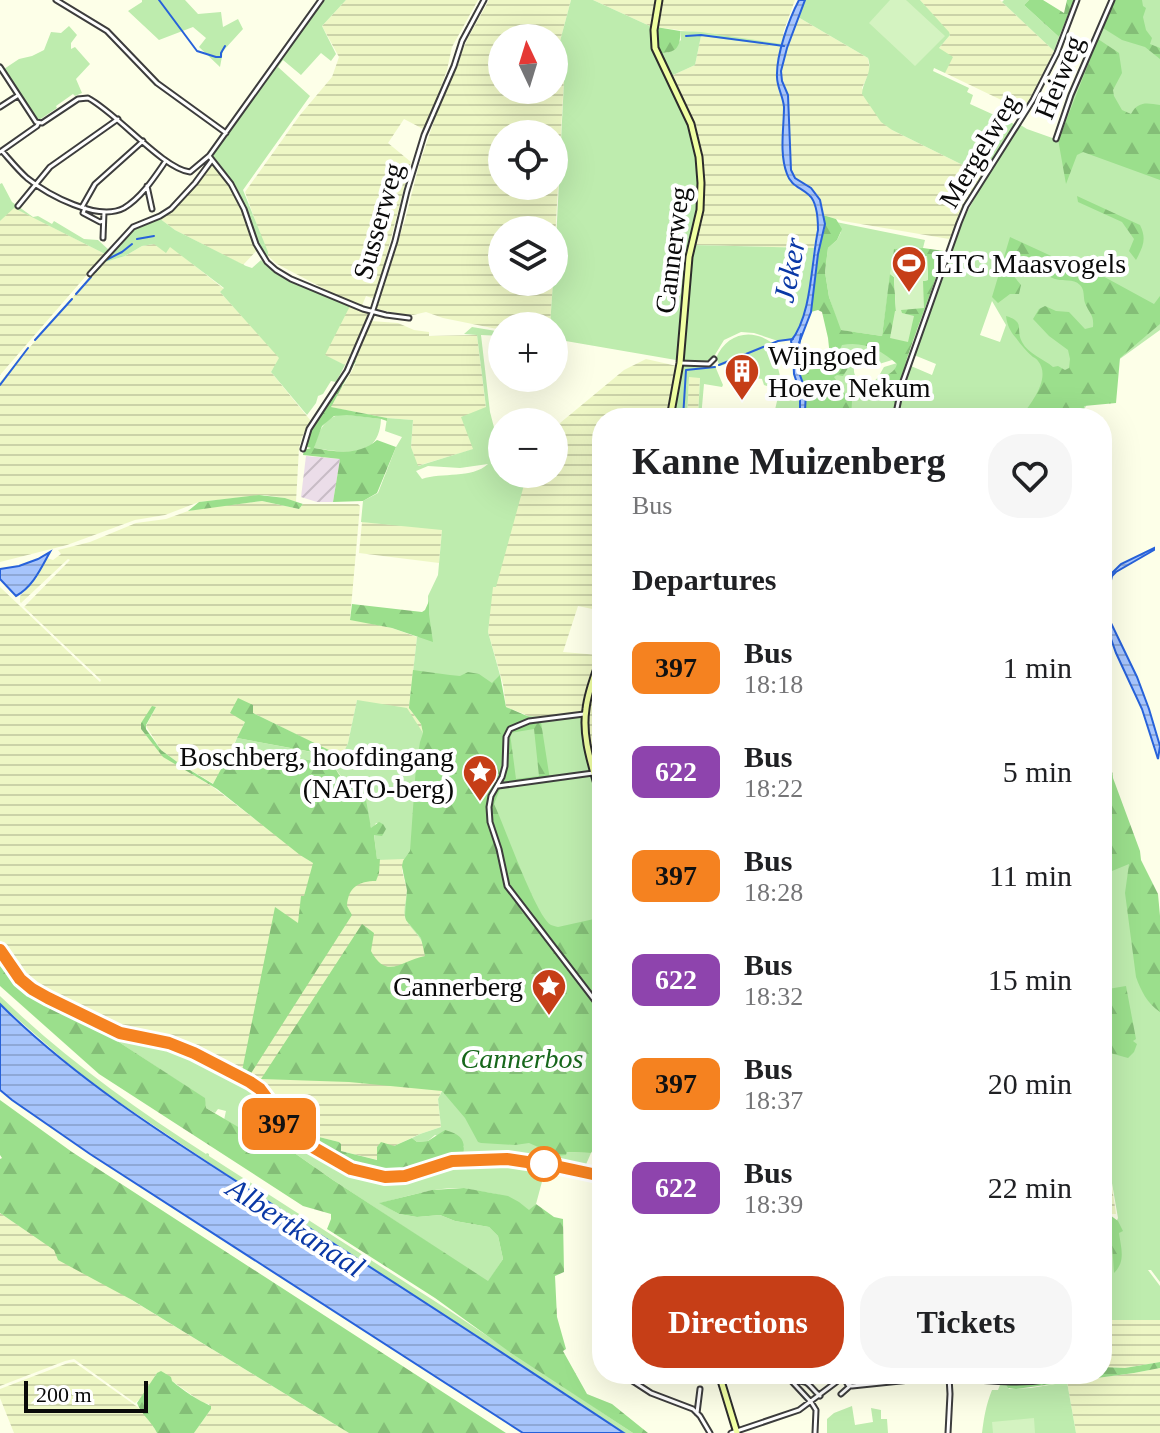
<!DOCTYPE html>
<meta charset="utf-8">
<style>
body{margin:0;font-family:"Times New Roman",serif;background:#f6f6f6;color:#202124;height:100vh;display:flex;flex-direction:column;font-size:30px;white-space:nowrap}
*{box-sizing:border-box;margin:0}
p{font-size:26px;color:#757577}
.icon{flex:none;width:44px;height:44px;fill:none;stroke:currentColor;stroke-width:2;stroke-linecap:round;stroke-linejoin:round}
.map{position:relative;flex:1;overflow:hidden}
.drawer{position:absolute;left:592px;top:408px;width:520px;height:976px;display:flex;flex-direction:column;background:#fff;border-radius:32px;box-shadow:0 8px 32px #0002}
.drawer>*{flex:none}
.badge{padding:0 16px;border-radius:12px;font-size:28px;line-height:52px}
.needle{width:52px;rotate:356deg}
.fabs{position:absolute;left:488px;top:24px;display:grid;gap:16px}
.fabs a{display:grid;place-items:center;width:80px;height:80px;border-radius:50%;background:#fff;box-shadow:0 8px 32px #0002;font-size:40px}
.scale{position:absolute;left:24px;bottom:20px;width:124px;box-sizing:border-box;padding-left:8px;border:4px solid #0a0a0a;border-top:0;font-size:22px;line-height:28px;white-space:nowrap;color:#0a0a0a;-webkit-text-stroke:6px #fff;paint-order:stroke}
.map>.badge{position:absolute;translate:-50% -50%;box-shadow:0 0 0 4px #fff}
h2{padding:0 40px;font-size:30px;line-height:72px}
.round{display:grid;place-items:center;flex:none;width:84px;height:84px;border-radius:32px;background:#f6f6f6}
.summary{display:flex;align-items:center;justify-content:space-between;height:136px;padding:0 40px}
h1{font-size:38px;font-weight:700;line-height:60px}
.cta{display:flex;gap:16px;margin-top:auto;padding:16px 40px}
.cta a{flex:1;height:92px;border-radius:32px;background:#c63e17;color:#fff;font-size:32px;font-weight:700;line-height:92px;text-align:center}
.cta a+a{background:#f6f6f6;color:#202124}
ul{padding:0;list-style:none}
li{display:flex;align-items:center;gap:24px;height:104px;padding:0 40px}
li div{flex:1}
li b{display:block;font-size:30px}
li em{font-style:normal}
li .badge{min-width:88px;font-weight:700;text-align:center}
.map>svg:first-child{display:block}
</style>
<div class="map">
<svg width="1160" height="1433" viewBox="0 0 1160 1433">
<defs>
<pattern id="industrial-furrows" width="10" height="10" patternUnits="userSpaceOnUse" patternTransform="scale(2)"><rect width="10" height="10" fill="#ebdde9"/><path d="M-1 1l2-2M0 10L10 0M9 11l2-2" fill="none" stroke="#c8bcc6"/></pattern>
<pattern id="farmland-rules" width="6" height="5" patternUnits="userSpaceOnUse" patternTransform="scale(2)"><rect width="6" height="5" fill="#eef7c5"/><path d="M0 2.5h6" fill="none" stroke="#cbd2a8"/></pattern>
<pattern id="forest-firs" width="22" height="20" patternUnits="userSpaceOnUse" patternTransform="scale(2)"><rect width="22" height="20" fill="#9bdf8c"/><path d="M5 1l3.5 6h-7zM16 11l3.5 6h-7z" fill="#84be77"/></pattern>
<pattern id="water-rules" width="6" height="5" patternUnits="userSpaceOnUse" patternTransform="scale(2)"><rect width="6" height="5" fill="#a7c5fc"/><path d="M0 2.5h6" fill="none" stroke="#8ea8d7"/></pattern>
</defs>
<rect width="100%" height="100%" fill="#fdffe8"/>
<!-- industrial -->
<path fill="url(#industrial-furrows)" d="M306 456 340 459 333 502H317L301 497Z"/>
<!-- farmland -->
<path fill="url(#farmland-rules)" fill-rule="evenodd" d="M346 0H478L452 47 447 70 425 130 404 119 388 143 411 162 375 299 366 296 361 308 277 264 268 256 245 192 300 115 332 77 339 57 322 26Z
M489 0H571L555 60 565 61 554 257V230H502V282H553L550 326H502V330L443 318 426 312 413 315 402 314 376 309 405 220 419 165 445 89 468 38ZM502 38H554V90H502ZM502 134H554V186H502Z
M593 0H656L652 27Z
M660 0H795L783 33 785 37 783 44 656 27Z
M920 0H1000L1054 51 1024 111 945 73 939 48 950 35Z
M798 17 868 58 870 71 862 88 892 130 983 175 949 239 843 221 823 215 817 196 811 188 795 178 791 170 789 148 788 95 782 81 781 71V64Z
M701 36 782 47 777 63V83L784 103V160L795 187 809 195 814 204 818 222 814 248 694 245 702 212 703 188 671 76 695 65Z
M213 163 226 179 249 221 260 247 243 265 175 230 159 218 175 207 193 189Z
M13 207 105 254 0 375V221Z
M154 244 170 246 224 289 220 292 280 358 271 372 311 421 302 437 299 448 296 502 285 498 264 495 199 502 165 515 135 520 67 545 0 562V382L102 263 125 256 142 246Z
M350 305 368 313 367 320 345 365 324 355Z
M371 321 398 323 414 330 429 332V336L477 335 486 408 474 449 417 466 411 447 413 420 387 418 330 407 352 371 356 362 353 360Z
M646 359 677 366 667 418H602V611L578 606 563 652 599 655 584 703 582 718 586 748 524 714 506 707 503 684 488 632 491 586 527 474H554V428L624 370Z
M689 376 700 377 698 418H687Z
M262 501 299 509 303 504H358L360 506 350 619 392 628 417 637 409 708 421 724 423 733 420 742 357 700 348 743 342 757 253 713 245 722 214 784 180 764 161 750 146 726 156 707H152L142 723 141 729 164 757 213 787 311 862 405 858 402 870 407 890 406 901 414 928 423 944 442 1040V1091L438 1099 441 1127 420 1134 394 1146 378 1160 341 1151V1144L339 1142 311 1135 294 1127 276 1109 275 1103 268 1091 259 1083 241 1073 178 1044 122 1032 39 990 25 981 17 971 0 945V587L100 682 101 680 24 607 70 560 68 559 21 603 20 602V596L34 581 47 558 53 560 61 554 58 550 90 542 136 523 166 519 188 511 204 508Z
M362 522 444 529 442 531 439 563 359 553Z
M602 663V767L596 769 588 735 587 715Z
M1108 1160 1116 1214H1102V1161Z
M0 1213 117 1291 349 1433H194L211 1409 209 1404 203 1403 172 1381 157 1373 141 1398 135 1403 74 1359 65 1361 0 1386Z
M1102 1320H1160V1362L1125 1368 1102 1367Z
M74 1362 139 1408 149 1419 157 1433H14L0 1398V1389L68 1363Z
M1160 1368V1433H1076L1067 1382 1134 1373Z"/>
<!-- grass -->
<path fill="#beecae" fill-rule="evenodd" d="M142 0H185L198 14 221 12 223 27 238 19 243 29 223 51 220 67 199 47 206 38 193 27 159 40 128 11 142 2Z
M322 0H346L322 26 336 54 331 61 321 53 301 75 283 60 278 67 310 96 243 190 268 252V256L266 257C256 242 252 227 247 210 239 189 227 173 213 156L218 148Z
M571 0H593L652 27V41L656 57 690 126 698 172V208L689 250 678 360H676L554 339V326H550L553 282H554L565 61 555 60Z
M805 0H920L949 32 950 35 939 48 953 57 945 73 934 68 933 71 969 88 967 92 973 95 970 104 1014 124 983 175 892 130 881 122 862 94C863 80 873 73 868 58L798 17Z
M1004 0H1029L1024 5 1059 37 1054 51 1002 2Z
M1113 0H1160V330L1117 361 1116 395 1113 403 1088 402 1080 418H773L778 397 775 389 764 385 762 379 735 375 729 363 720 366 716 358C726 334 751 327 772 343L786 401 806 399 797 369H802L804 366 827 363 830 360 829 346 831 343H863L902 357 879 364 856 361C852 371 853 378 865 382 867 382 869 383 871 383 877 381 881 372 884 367L907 360 912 362 911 366 932 375 936 364 914 355 958 229 984 181 1019 124 1027 129 1058 140 1073 96ZM992 301 1006 325 1000 342 980 335Z
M69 26 77 35 71 43V49L75 47 90 64 76 79 82 93 75 96 73 94 56 106 57 108 39 120 35 119 4 69 19 59 32 56 44 50 51 32 61 33Z
M680 31 701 32 783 44 782 47 701 36 695 65 671 76 660 53H667L681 40Z
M2 183 12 202 33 217 38 216 52 224 54 221 84 239 98 240 109 250 105 254 14 208 0 221V184Z
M159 218 175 230 246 266 252 268 261 260 281 276 350 306 325 355 345 365 336 382 331 381 323 394 318 396 316 403 307 415 271 372 279 358 220 292 224 288 170 247 166 253 154 244 142 246 125 256 102 263 137 226Z
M836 222 925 240 923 248 894 250 882 336 840 330 829 297 825 272 828 248 837 240 841 232Z
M694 245 814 248C810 273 811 321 791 340H775L754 333 741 332 724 340 713 358 708 362H685L683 356 691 260Z
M472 327 502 332V336L481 335 490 412 502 458V474H527L496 587H493L488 632 500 675 501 713 541 717 588 712V735L596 768 602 767V1140H592L567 1152 591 1153 584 1169 547 1163 536 1204 529 1211C516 1199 501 1194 484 1192 476 1191 468 1188 460 1188 433 1187 406 1197 380 1203L399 1214 417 1217 440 1215 455 1221 489 1227 498 1236 503 1259 488 1282 333 1180 293 1152 267 1144 224 1120 226 1111 218 1109 215 1113 206 1108 204 1098 108 1035 24 992 0 966V954C26 998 68 1009 111 1032L108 1035C128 1042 149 1043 169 1048 188 1053 252 1080 262 1096 269 1106 271 1124 275 1137L278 1141 285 1145 296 1147 315 1158 326 1162 386 1174C413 1174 437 1162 463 1157L464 1146 435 1135 428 1141 417 1142 412 1138 420 1134 441 1127 438 1099 442 1091V1040L423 944C419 934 407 925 405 917 403 909 407 899 407 891 406 879 400 870 404 859L377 860 374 834 383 824 376 823 372 831C369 818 360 795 350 784 343 776 340 778 334 765L234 745 237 738 333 756V752L342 756 348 743 357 700 407 708 423 733 425 730 416 715 409 708 417 637H418L428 614V596L438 575 442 530 361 522 363 501 378 493 396 447 402 437 385 431 387 418 413 420 411 447 418 466 473 449 461 417 486 407 477 335 464 334ZM488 464C472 479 442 472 422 479L416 471 428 466 460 468Z
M682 366H715L723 385 722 387 704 384 701 418H698L700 378 689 377 687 418H673L679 391Z
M341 414 381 419C379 461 344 452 314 448 319 431 323 419 341 414Z
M1102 762 1160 972V1282L1151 1270H1148L1160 1286V1320H1102V1217L1110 1215 1111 1233 1118 1218 1108 1160 1102 1161Z
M0 996C63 1057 133 1107 206 1154L207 1153 209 1154V1156L226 1167 447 1309 633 1433H624L509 1357 238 1182 89 1082 4 1007 0 1004Z
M1067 1382 1076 1433H982C984 1417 986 1405 992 1390H998L1000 1385H1006L1009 1389 1031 1388Z
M852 1406 855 1425 873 1422 871 1408 881 1410V1419H887L888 1433H827V1419L834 1413Z"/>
<!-- forest -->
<path fill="url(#forest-firs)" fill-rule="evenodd" d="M1029 0H1043L1064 13 1067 0H1074L1059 37 1024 5Z
M1114 0H1142L1143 6 1146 8 1143 17 1146 30 1152 38 1150 44 1160 48V59L1145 47 1122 40 1103 28Z
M656 27 680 31C681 47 676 53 660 53L656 45Z
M1098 39 1119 53 1122 73 1113 90 1114 96 1122 110 1131 114C1138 101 1147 103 1160 105V180L1083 152 1077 155 1066 184 1058 139H1059Z
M1077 196 1140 225C1147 239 1143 247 1136 260L1129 251 1134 239 1122 222 1078 202Z
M823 215 836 219 842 229 837 240 828 248 825 272 829 297 841 330 882 336 890 274 894 277 896 312H895L901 313V309L923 281 928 280 927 256 903 257V262H892L894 249 923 248 944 251C930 302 905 353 895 403L884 394 881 381C886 374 895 373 897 364 881 350 864 341 842 345L838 354 847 358 850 365 843 376 837 375 834 377C839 383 846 398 852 401L851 418H810L805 411 806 392 797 369 811 370 831 366 828 338 822 312 818 310 811 312 818 254 825 227Z
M1010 237 1060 260H1064L1066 256 1154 304 1160 296V324L1120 358 1116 403 1084 406 1083 418H1020C1030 405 1052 378 1038 361 1037 359 1035 358 1033 357 1027 352 1021 345 1016 338 1010 331 1007 325 1006 316 1026 322 1015 329 1022 342 1028 354 1044 359 1053 367L1058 366 1065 370 1069 368 1070 359 1068 350 1049 336 1033 319 1039 309 1045 306 1056 311 1069 312 1085 329 1093 327C1094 314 1090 315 1085 303 1083 297 1085 290 1080 285 1073 278 1063 282 1055 279 1038 273 1036 257 1014 262L1011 267 1012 274 1021 285 1019 294H1010L998 303 992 297Z
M353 360 356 361 331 407 387 418V421L381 419 347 415 334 416 322 426 314 448C336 452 359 456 377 440L396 447 377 493 363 501 333 502 340 459 303 455 304 450 311 448 303 446 306 436Z
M259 495 285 498 303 504 299 509 262 501 188 511 199 502Z
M429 601V614L433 642 392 628 350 620 352 604 422 612 425 610Z
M413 670 450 675 460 676 468 672 479 674 492 683 500 675 506 707 541 722 550 780 500 789 494 804C504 824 536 917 551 925 553 926 555 926 558 927L594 919 602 963V1137L591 1153 567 1152 566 1155 556 1156 545 1153V1150L529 1143 515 1145 481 1143 478 1142 465 1118 442 1091 349 1082 261 1079 362 924 374 933 371 951C387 981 402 960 425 956L421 938 406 920 405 916 407 890 402 866 403 861 410 851 416 766 420 742 423 733 421 724 409 708ZM534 729 539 776 516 779 510 733Z
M238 698 253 705V713L333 752 334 756 237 738 245 722 230 713Z
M152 706 156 707 146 725V729L161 750 180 764 213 784 234 745 334 765C340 780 348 783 363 783L371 828 379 822 383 824 386 829 382 836 374 835 377 859H380L379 873 376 881C359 881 348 887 347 906L352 915 250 1075 242 1071 275 907 298 923 301 896H304L313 863 300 855 217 789 163 757 141 729V723Z
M1102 754C1106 764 1113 767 1113 778L1140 851 1141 860 1158 894 1160 916V1012C1147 1003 1141 991 1136 977L1125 893 1129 864 1112 871 1102 872Z
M0 966 24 992 108 1035 205 1098 206 1108 267 1144 293 1152 333 1180 488 1281 503 1259 498 1236 489 1227 455 1221 440 1215 417 1217 399 1214 379 1203 432 1190 464 1188 508 1196 519 1202 529 1210 536 1204 554 1217 563 1219 564 1272 555 1276 557 1317 566 1349 563 1351 587 1394 612 1404 648 1433H633L511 1353 435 1298 327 1229 331 1219V1214L303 1206 99 1074 0 986Z
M1126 986 1136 1039 1133 1041 1137 1044 1134 1052 1128 1058 1110 1053 1107 1055 1102 1065V990Z
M264 1097 267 1105 276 1109 294 1127 311 1135 339 1142 341 1144V1151L377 1160V1147L381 1142 394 1146 412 1138 417 1142 428 1141 445 1130C462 1135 466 1140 463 1157 437 1162 413 1174 387 1174L383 1182C352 1180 325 1161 298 1148 289 1144 282 1145 275 1137Z
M0 1100 72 1152 506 1433H349L132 1300 58 1260 54 1250 0 1213V1159L2 1158 0 1155Z
M1110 1215 1118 1221 1123 1231 1119 1233C1121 1248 1126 1261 1114 1273Z
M1160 1362V1368L1134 1373 1016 1389 1008 1388 1006 1385H1023V1377L1046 1374H1102V1367L1125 1368Z
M161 1371 171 1377 172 1381C184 1391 197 1400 211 1406V1409L194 1433H157C152 1422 141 1414 137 1403L157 1373Z"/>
<!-- pitch -->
<path fill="#d4f3c1" d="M890 0H906L945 36 915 66 869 23Z
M927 256 928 280 923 281 924 308 901 310 902 313 914 316 908 342 890 338 895 311H896L894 277 890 274 892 262H902L903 257Z
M1034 1418 1035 1433H993L992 1422Z"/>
<!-- water -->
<path fill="url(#water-rules)" stroke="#2762da" stroke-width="2" d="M799 0H805L787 48 781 71 782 81 788 95 791 170 795 178 811 188 820 200 825 224 818 254 811 312 796 351V364L806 392 805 411 810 418H805L800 411V392L794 374 793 351 791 341C812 315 811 263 818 230 818 219 817 202 809 195 800 187 791 186 787 174 779 153 784 128 784 107 783 96 777 87 777 77 776 55 789 19 799 0Z
M1154 548V550L1116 572 1112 576 1109 589 1110 621 1137 677 1149 709 1160 746 1158 759 1142 709 1116 653 1110 636 1106 600V582L1111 574 1121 564Z
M50 552C41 568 33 587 16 596L0 579V569L19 566 38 559Z
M0 1004C81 1085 182 1146 278 1208 394 1282 509 1357 624 1433H523L90 1154 12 1100 0 1090Z"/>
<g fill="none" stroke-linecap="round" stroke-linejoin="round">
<!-- stream -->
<path stroke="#2762da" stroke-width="2" d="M159 0 197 51 216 57H221V53L225 46
M686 36 701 35 784 46
M137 239 154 236
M95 272 104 261 122 252 132 244
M76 294 91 277
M35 340 72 299
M796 363 801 334
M719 365 778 341 793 339
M0 385 28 348
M683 418 686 370 715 367"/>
<!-- minor casing -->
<g stroke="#3d3d3d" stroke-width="7">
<path id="minor" d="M56 0 107 31 157 83 226 133
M0 67 36 122 42 123 78 99 88 98C117 113 163 169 190 172L209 156 321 0
M0 107 17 96
M1056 139 1071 95 1112 0
M2 151C10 160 18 170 27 178 48 195 98 222 124 208 141 198 154 178 165 162
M0 152 37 126 38 124
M209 156 231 184 244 209 256 244 267 262 276 270 291 279 363 309 386 315 409 318
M147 186 152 209
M18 206 50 167 118 119
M82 207 95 184 143 141
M85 208 83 213 100 222 103 221
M103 238 104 212
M90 274 133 227 160 216 171 209 195 183 212 160
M680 363 709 364 714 359
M895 418 902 384 959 223 966 206 1033 100 1057 53 1077 0
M303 449 309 429 347 371 372 313 395 241 407 191 424 135 454 66 462 41 484 0
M584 714 529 721 510 729 506 737 505 766 502 777 491 796 489 807 490 822 499 849 507 886 599 1006
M498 786 593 773
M626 1374 631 1380 651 1393 693 1409 700 1416 710 1433
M785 1374 811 1402 816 1410 815 1433
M843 1377 848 1385 852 1386 949 1376
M950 1379 957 1378C996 1382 1037 1386 1075 1374
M792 1381C811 1380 807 1385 820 1396
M841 1394 850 1386
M697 1413 700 1389
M731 1433 799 1410 847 1374
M948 1433 950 1394 949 1377"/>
</g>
<!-- tertiary casing -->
<g stroke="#3d3d3d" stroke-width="8">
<path id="tertiary" d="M0 950C6 962 13 973 23 981 45 1001 92 1020 120 1033 135 1038 151 1039 167 1043 184 1047 247 1077 259 1089 271 1100 272 1119 283 1130 293 1140 350 1169 364 1173 377 1177 392 1179 406 1176 428 1172 447 1161 470 1160 516 1158 558 1167 602 1176"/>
</g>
<!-- secondary casing -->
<g stroke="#2c2c2c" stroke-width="9">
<path id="secondary" d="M659 0 654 30 655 48 691 124 699 157 701 183 700 210 689 257 680 363 670 418
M602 654C596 672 588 690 586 709 581 740 595 773 602 803
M719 1374 737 1433"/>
</g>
<!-- minor -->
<use href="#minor" stroke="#fff" stroke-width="3"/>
<!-- tertiary -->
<use href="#tertiary" stroke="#fff" stroke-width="4"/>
<!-- secondary -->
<use href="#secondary" stroke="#f0ffa3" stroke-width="5"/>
</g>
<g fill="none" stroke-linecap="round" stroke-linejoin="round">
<!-- line casing -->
<g stroke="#fff" stroke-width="18">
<path id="line" d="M0 950 20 979 32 989 48 998 120 1033 169 1043 194 1053 250 1082 260 1089 269 1101 283 1130 351 1169 385 1177 405 1176 452 1161 507 1159 560 1167 602 1176"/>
</g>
<!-- line -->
<use href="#line" stroke="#f58220" stroke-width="12"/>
</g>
<!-- icons -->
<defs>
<g id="stadium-pin" transform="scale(1.8)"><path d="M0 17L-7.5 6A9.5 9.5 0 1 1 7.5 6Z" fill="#c63e17" stroke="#fff"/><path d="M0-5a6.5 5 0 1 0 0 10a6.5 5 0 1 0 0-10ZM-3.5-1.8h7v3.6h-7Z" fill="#fff"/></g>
<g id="building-pin" transform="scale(1.8)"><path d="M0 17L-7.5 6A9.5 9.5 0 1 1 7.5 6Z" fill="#c63e17" stroke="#fff"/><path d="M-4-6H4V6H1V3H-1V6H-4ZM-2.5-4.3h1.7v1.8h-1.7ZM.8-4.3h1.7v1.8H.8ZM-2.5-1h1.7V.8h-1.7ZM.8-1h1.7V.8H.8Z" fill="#fff"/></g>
<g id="sight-pin" transform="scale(1.8)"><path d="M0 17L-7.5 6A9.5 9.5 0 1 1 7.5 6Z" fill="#c63e17" stroke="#fff"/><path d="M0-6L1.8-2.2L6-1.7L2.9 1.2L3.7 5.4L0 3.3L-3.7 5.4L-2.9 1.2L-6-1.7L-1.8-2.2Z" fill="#fff"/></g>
</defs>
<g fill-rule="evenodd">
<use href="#stadium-pin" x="909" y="263"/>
<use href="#building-pin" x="742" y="371"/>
<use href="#sight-pin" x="480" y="772"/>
<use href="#sight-pin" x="549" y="986"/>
</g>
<!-- markers -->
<circle fill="#fff" stroke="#f58220" stroke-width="4" cx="544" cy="1164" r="16"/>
<g text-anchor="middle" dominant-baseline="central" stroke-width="8" stroke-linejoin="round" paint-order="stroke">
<!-- street labels -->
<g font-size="28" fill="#0a0a0a" stroke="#fff">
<text transform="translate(1059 77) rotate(-68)">Heiweg</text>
<text transform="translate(979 151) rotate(-59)">Mergelweg</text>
<text transform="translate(378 221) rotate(-74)">Susserweg</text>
<text transform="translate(672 250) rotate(-83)">Cannerweg</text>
</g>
<!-- poi labels -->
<g font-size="28" fill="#0a0a0a" stroke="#fff" text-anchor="start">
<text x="935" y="263">LTC Maasvogels</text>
<text x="768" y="355">Wijngoed<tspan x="768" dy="32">Hoeve Nekum</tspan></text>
<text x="454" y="756" text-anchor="end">Boschberg, hoofdingang<tspan x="454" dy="32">(NATO-berg)</tspan></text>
<text x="523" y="986" text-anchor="end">Cannerberg</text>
</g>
<!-- park labels -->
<g font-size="28" font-style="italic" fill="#16671b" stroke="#fff">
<text x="522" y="1058">Cannerbos</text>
</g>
<!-- water labels -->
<g font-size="30" font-style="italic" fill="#0a38a6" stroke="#fff">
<text transform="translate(789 270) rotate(-79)">Jeker</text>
<text transform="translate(296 1227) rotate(33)">Albertkanaal</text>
</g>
</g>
</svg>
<div class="fabs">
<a><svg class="needle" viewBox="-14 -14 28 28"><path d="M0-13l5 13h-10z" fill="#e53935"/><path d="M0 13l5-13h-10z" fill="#757577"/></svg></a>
<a><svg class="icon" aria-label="locate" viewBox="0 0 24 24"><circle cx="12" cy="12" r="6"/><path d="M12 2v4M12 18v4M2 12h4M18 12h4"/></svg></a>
<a><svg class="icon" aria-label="layers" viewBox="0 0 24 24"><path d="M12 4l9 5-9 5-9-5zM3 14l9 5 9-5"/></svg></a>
<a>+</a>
<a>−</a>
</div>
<div class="scale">200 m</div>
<b class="badge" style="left:279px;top:1124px;background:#f58220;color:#111">397</b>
<section class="drawer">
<div class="summary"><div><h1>Kanne Muizenberg</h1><p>Bus</p></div><a class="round"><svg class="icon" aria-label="heart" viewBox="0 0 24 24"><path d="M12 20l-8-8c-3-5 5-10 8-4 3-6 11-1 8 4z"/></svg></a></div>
<h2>Departures</h2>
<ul>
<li><span class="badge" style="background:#f58220;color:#111">397</span><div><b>Bus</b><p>18:18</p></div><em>1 min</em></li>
<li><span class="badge" style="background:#8e44ad;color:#fff">622</span><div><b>Bus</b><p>18:22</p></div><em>5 min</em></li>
<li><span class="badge" style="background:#f58220;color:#111">397</span><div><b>Bus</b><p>18:28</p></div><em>11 min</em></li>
<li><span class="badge" style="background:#8e44ad;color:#fff">622</span><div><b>Bus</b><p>18:32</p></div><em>15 min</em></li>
<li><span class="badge" style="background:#f58220;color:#111">397</span><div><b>Bus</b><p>18:37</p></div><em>20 min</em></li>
<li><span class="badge" style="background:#8e44ad;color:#fff">622</span><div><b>Bus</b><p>18:39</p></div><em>22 min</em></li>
</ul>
<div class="cta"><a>Directions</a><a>Tickets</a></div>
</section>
</div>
